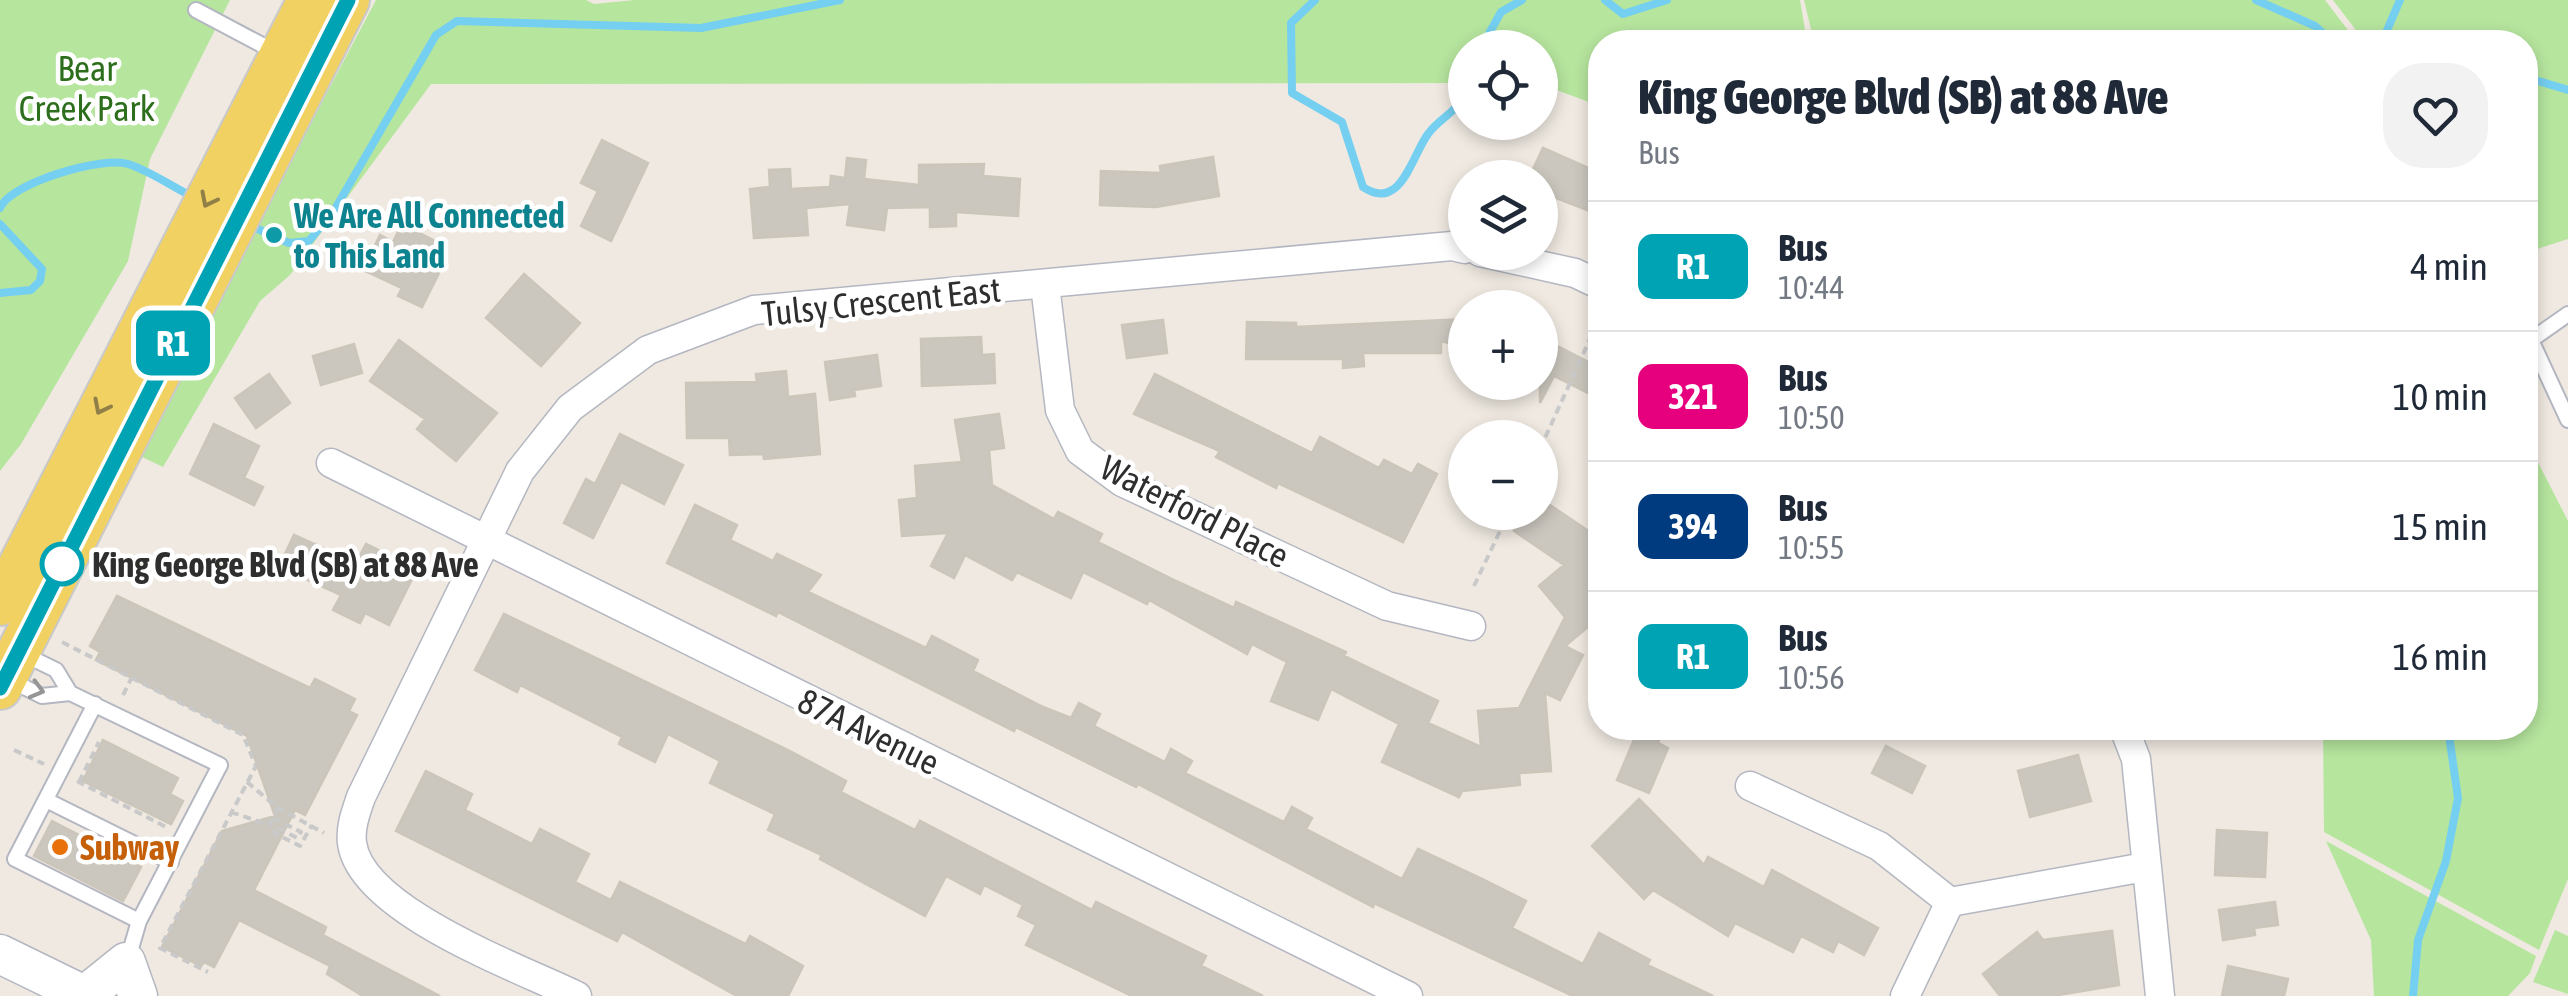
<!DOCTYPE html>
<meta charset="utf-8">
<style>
body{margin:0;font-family:"Asap Condensed",sans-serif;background:#f2f2f3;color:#1f2937;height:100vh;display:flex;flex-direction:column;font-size:38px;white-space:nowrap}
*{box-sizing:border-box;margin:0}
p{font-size:32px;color:#747a83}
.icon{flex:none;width:55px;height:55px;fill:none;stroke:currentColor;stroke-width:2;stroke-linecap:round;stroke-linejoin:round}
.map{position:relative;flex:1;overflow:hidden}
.side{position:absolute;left:1588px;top:30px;width:950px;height:710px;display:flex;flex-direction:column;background:#fff;border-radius:40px;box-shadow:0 5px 15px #0003}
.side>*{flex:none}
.badge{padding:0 20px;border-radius:15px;font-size:35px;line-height:65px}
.tools{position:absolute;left:1448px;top:30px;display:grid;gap:20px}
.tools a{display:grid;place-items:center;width:110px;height:110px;border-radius:50%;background:#fff;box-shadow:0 5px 15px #0003;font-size:50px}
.map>.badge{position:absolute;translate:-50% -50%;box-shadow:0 0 0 5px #fff}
.round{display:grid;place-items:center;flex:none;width:105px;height:105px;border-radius:40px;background:#f2f2f3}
.overview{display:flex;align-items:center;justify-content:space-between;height:170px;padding:0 50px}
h1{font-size:48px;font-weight:800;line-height:75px}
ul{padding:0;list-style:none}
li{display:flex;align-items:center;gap:30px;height:130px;padding:0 50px;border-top:2px solid #e0e1e3}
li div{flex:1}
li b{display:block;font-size:38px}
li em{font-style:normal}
li .badge{min-width:110px;font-weight:700;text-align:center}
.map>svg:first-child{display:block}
</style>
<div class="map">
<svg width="2568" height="996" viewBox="0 0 2568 996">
<rect width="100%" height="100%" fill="#efe9e1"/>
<!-- green -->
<path fill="#b6e59e" d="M0 0H230L150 159 128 261 21 444 0 471Z
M376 0H586L594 4 635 0H1800L1807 42H1600V106L1540 84V48H1465V83L431 84 290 275 260 301 163 467 136 454Z
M1804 0H2325L2357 42H1814Z
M2333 0H2568V239L2525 253V42H2365Z
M2525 437 2568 521V879L2539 950 2324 832 2323 728H2525Z
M2326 841 2536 956 2530 973 2508 996H2374L2371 940Z
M2555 930 2568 936V994L2533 982Z"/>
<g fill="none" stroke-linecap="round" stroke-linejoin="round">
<!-- stream -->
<path stroke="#75cff0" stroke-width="8" d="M1315 0 1291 23 1292 93 1342 122 1363 187C1401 213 1412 155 1428 134 1440 117 1459 112 1465 91
M1605 0 1623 14 1667 0
M2256 0 2315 26 2333 42
M2382 42 2400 0
M1481 48 1501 12 1522 0
M2525 77 2568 90
M0 208C10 183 102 156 128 164 150 171 171 186 191 196
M0 224 42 269 40 281 31 290 0 293
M249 225 289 243 309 241 335 209 436 35 457 21 701 28 840 0
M2413 996 2418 940 2446 861 2458 798 2448 728"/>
</g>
<!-- building -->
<path fill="#cbc7bf" stroke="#cbc5ba" stroke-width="2.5" d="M602 140 648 163 611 241 581 226 598 191 581 183Z
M1543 148 1600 173V215L1540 192V178H1529Z
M1213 157 1219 196 1156 207 1100 205 1101 171 1161 173 1160 166Z
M847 158 866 160 864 179 919 185V165L984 164 983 176 1020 179 1018 216 956 212V226L930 227V207L887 208 884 230 847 225 850 204 806 208 808 235 754 238 750 189 770 187 769 170 790 169 791 189 830 187 831 176 845 178Z
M402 224 441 244 433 260 443 265 422 307 398 296 402 288 363 270 380 235 393 242Z
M524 274 580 323 541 366 486 318Z
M1465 319V347L1441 341V353H1363L1364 366 1343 368V359H1246L1247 322 1296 323V327Z
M1163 320 1167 353 1127 358 1122 325Z
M981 337 982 355 994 354 995 383 922 386 921 339Z
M1540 337 1600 368V399L1554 376 1540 403Z
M399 340 497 413 456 461 417 429 425 419 370 381Z
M354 344 362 373 321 385 313 356Z
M877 355 881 386 854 390 855 396 830 400 825 362Z
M786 371 788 397 815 394 820 454 764 459 763 454 730 455 729 438H687L686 383 757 382 756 374Z
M269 374 290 403 256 428 235 398Z
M1155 374 1312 453 1320 437 1379 468 1384 460 1412 474 1418 464 1437 474 1403 542 1278 483 1276 488 1216 457 1220 451 1134 414Z
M999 414 1004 448 989 450 992 485 1054 519 1058 512 1102 534 1098 542 1176 581 1234 608 1236 602 1346 652 1344 656 1438 701 1428 723 1481 747 1478 711 1519 708 1565 617 1539 586 1564 565 1514 531 1526 512 1544 515 1550 505 1600 539V617L1565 646 1583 655 1560 700 1545 693 1551 771 1519 773 1520 785 1462 791 1459 797 1382 762 1399 724 1331 689 1318 720 1271 701 1287 662 1252 644 1247 654 1149 600 1147 604 1083 572 1071 598 1017 572 1012 580 965 555 954 578 931 566 948 533 902 536 899 500 917 498 915 466 962 462 955 420Z
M214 424 259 446 244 478 263 487 254 505 190 474Z
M620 434 683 465 664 504 621 482 593 538 564 523 586 479 595 484Z
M695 505 737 525 730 540 773 561 777 554 821 575 808 592 926 648 932 636 978 660 973 671 1043 707 1071 718 1079 703 1100 714 1094 726 1165 762 1171 749 1192 761 1185 773 1284 822 1292 807 1312 818 1306 829 1402 879 1418 849 1482 879 1526 901 1512 928 1583 964 1599 933 1650 960 1647 965 1713 996H1573L1374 903 1373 907 1138 784 1136 787 1016 727 1014 731 778 612 776 616 667 563Z
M294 535 356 563 366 544 417 569 389 625 365 613 360 623 333 610 341 595 279 567Z
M117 596 310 688 315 679 355 699 349 711 357 715 305 815 295 810 254 890 326 927 323 935 440 996H363L327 974 330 966 239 920 214 967 204 962 201 966 162 947 222 831 275 816 247 736 96 660 100 652 90 646Z
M504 614 788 750 846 781 841 792 915 830 920 821 1092 910 1096 902 1206 956 1201 966 1263 996H1132L1026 945 1036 925 1018 916 1023 905 984 885 980 894 946 876 925 916 820 859 822 855 768 830 775 814 710 783 720 761 668 734 655 762 619 744 622 737 520 685 517 692 475 670Z
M1639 728H1664L1658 743 1668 748 1649 793 1617 780Z
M103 740 178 778 170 794 183 801 171 824 83 781Z
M1886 746 1925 766 1912 793 1872 773Z
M2078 755 2091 801 2030 817 2018 771Z
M426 771 472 794 465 810 532 844 540 829 589 854 575 882 611 900 620 882 746 944 750 936 803 966 788 996H737L622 932 617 941 396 831Z
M1639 799 1704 865 1708 857 1764 887 1772 870 1878 928 1864 955 1838 941 1833 952 1801 936 1793 952 1735 923 1728 936 1653 890 1644 899 1592 846Z
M52 821 141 867 123 901 34 856Z
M2217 830 2267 833 2265 877 2215 875Z
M2275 902 2278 925 2254 928 2255 935 2223 940 2219 910Z
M2112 931 2119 985 2052 996H2000L1983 974 2037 932 2043 940Z
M2228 966 2288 979 2284 996H2222Z"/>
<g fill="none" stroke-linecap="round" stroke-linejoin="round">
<!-- lane casing -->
<g stroke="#b4b7c1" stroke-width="18">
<path id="lane" d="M196 10 279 54
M2568 314 2531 340 2568 420
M23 654 56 670 70 693
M10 680 42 696 70 693 220 765 139 921 127 962
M95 704 15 859 139 921
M46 800 171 862"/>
</g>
<!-- street casing -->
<g stroke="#b4b7c1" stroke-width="31">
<path id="street" d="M1480 252 1575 273 1600 285
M1045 285 1060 410 1080 451 1122 482 1387 606 1471 626
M331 463 1408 996
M2124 728 2136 759 2160 996
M1750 786 1879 846 1950 902
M1950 902 2145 867
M577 996C520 968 361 911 352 843 350 827 356 812 361 797L520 471 570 408 648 350 754 310 1452 246 1465 249
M1905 996 1950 902"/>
</g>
<!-- secondary casing -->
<g stroke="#b4b7c1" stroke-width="41">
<path id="secondary" d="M0 954 86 996
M85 995 126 962 138 996"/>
</g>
<!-- primary casing -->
<g stroke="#c9c9c9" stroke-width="46">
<path id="primary" d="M0 604 309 0
M0 688 348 0"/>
</g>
<!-- path -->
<path stroke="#c9c9c9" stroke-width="4" stroke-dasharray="8 5" stroke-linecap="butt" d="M1540 449 1599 319
M1474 586 1509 512
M62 642 243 735 256 766 160 948 208 972
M123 695 131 679
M14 750 44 764
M77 781 166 827
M79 782 99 742
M247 782 278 808 324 833
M231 812 269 825 278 808
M273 818 301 832 297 838 277 827 274 833 300 846 312 825"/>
<!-- lane -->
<use href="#lane" stroke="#fff" stroke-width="14"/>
<!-- street -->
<use href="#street" stroke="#fff" stroke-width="28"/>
<!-- secondary -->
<use href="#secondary" stroke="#fff" stroke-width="38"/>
<!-- primary -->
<use href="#primary" stroke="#f2d163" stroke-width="42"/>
</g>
<!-- one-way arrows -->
<defs><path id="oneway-chevron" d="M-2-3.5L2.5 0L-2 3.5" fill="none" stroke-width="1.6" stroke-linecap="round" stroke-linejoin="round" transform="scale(2.5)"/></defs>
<g stroke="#908048">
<use href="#oneway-chevron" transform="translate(208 200) rotate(117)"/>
<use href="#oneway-chevron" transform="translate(101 407) rotate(117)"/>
</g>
<use stroke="#969696" href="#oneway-chevron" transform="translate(37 690) rotate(15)"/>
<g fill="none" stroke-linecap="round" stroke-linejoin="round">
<!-- line casing -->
<g stroke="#fff" stroke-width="22">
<path id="line" d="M0 688 348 0"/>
</g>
<!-- line -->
<use href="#line" stroke="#00a3b4" stroke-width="15"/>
</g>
<!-- markers -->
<circle fill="#0f9aa8" stroke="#fff" stroke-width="4" cx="274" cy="235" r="10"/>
<circle fill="#fff" stroke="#00a3b4" stroke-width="5" cx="62" cy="564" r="20"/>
<circle fill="#e8710a" stroke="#fff" stroke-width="4" cx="60" cy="847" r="10"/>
<g text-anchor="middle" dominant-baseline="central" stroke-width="9" stroke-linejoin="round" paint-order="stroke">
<!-- park labels -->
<g font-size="35" fill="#2c6e1b" stroke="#fff">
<text x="87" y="68">Bear<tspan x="87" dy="40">Creek Park</tspan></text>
</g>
<!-- culture labels -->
<g font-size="35" font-weight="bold" fill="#0d838f" stroke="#fff" text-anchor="start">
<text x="294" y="215">We Are All Connected<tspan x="294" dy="40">to This Land</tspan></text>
</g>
<!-- street labels -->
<g font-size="35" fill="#2e2e2e" stroke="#fff">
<text transform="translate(881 301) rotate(-6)">Tulsy Crescent East</text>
<text transform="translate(1195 511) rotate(27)">Waterford Place</text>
<text transform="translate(869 731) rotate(26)">87A Avenue</text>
</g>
<!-- stop labels -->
<g font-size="35" font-weight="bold" fill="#2e2e2e" stroke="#fff" text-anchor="start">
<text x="92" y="564">King George Blvd (SB) at 88 Ave</text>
</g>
<!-- food labels -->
<g font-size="35" font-weight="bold" fill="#c56008" stroke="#fff" text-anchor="start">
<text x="80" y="847">Subway</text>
</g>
</g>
</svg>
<div class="tools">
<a><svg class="icon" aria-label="locate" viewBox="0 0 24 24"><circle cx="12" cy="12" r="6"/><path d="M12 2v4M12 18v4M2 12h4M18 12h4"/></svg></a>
<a><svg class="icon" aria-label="layers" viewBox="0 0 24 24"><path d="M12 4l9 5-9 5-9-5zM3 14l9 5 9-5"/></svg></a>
<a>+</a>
<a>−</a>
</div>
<b class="badge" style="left:173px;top:343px;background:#00a3b4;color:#fff">R1</b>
<section class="side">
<div class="overview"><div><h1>King George Blvd (SB) at 88 Ave</h1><p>Bus</p></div><a class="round"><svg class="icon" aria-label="heart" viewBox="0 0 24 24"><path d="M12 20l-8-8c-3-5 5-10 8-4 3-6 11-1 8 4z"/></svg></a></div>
<ul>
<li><span class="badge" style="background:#00a3b4;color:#fff">R1</span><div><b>Bus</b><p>10:44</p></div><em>4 min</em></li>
<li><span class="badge" style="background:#e6007e;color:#fff">321</span><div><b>Bus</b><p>10:50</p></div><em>10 min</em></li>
<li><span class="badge" style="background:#003b80;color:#fff">394</span><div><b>Bus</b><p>10:55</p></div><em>15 min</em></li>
<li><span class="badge" style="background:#00a3b4;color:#fff">R1</span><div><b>Bus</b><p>10:56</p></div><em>16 min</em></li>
</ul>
</section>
</div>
